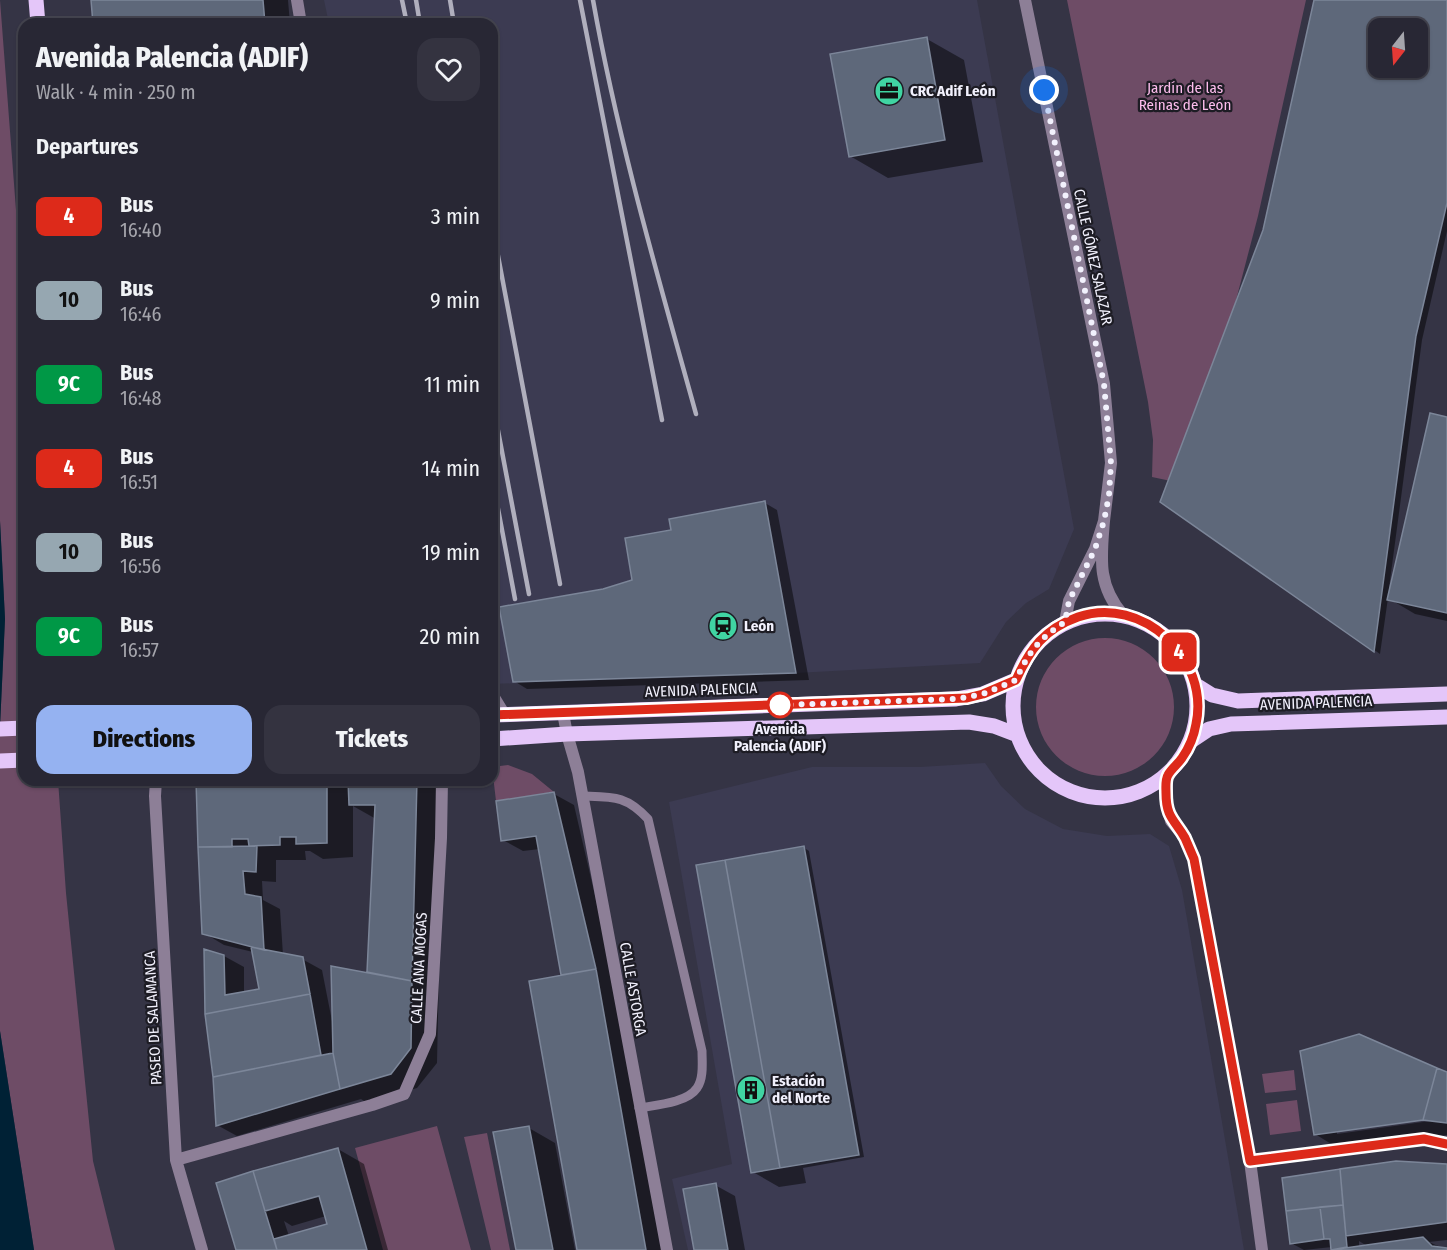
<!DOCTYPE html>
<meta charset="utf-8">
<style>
body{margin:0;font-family:"Fira Sans Condensed",sans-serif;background:#343340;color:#f1f3f6;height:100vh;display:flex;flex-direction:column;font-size:22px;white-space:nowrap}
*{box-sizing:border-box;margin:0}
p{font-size:20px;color:#a5a5ac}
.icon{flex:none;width:33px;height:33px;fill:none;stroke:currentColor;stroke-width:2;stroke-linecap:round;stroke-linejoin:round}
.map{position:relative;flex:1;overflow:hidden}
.sheet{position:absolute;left:18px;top:18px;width:480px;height:768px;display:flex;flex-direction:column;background:#282734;border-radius:18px;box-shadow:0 2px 4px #0004,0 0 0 2px #44444f}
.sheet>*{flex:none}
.badge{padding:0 12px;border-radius:9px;font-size:21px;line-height:39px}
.needle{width:39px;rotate:197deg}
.controls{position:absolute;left:1368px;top:18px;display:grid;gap:12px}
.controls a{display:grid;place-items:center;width:60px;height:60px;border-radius:12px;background:#282734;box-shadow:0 2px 4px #0004,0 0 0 2px #44444f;font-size:30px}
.you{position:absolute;width:30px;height:30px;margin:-15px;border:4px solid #fff;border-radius:50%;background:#1a73e8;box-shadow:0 0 0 9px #1a73e833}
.map>.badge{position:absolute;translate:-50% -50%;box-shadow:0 0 0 3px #fff}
h2{padding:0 18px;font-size:22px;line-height:54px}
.round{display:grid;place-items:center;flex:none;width:63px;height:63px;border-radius:18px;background:#343340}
.headline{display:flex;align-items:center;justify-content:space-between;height:102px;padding:0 18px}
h1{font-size:28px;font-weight:800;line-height:45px}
.primary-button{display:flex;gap:12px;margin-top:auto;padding:12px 18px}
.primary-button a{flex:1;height:69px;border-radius:18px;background:#95b2f1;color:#111;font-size:24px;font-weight:800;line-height:69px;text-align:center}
.primary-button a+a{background:#343340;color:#f1f3f6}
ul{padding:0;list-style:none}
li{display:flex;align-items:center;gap:18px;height:84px;padding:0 18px}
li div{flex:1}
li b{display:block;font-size:22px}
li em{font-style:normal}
li .badge{min-width:66px;font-weight:700;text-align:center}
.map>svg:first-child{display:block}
</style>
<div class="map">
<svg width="1447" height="1250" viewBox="0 0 1447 1250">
<rect width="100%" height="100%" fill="#353445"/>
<!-- built -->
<path fill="#3c3b52" d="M324 0H977L1074 529 1049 589 1026 603 1006 622 980 663 796 673 492 684V24H329Z
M985 763 1001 786 1025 809 1063 829 1107 836 1150 834 1169 846 1182 890 1244 1250H688L672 1179 732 1164 669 802 812 767H920Z"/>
<!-- green -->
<path fill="#6e4c66" d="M0 0 24 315V780H58L66 893 93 1161 115 1250H34L0 1031V726L5 619 0 521Z
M1067 0H1306L1258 216 1229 327 1185 484 1152 477 1153 440 1148 402Z
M1036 707a69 69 0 1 1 138 0a69 69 0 1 1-138 0Z
M508 765 532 774 554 792 496 801 492 767Z
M1294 1070 1296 1090 1265 1093 1262 1074Z
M1297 1100 1301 1131 1270 1135 1266 1104Z
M437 1126 471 1250H383L355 1148Z
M487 1133 510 1250H491L464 1137Z"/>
<!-- water -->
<path fill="#002135" d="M0 521 5 619 0 726Z
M0 1031 34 1250H0Z"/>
<!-- shadow -->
<path fill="#0007" fill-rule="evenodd" d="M92 0H288L290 24H94Z
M1315 0H1447V231L1422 340 1389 588H1391L1447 418V621L1415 614 1388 598 1380 654 1162 501 1264 231ZM1378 28H1418V68H1378Z
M927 39 964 60 983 162 888 178 850 156Z
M765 503 777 510 809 680 527 689 514 681 603 591 634 581 672 531Z
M197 780H338L350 788 349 780H435L443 788 437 1063 417 1088 367 1103 361 1099 237 1136 217 1125 207 1014 224 956 244 967V993L261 991 253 952 224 945 204 933ZM353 806 376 819 368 974 332 1021 322 970 302 959 283 955 280 909 263 900 262 881 276 882V860H306L305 851H310L323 859 353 857Z
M554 794 574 805 615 982 670 1250H578L563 976 540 849 523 851 503 840Z
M803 847 809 851 864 1157 803 1168 806 1183 779 1187 753 1172Z
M1447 1074V1135L1341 1150 1315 1134ZM1430 1118V1121L1337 1134V1131Z
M529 1128 555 1143 575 1250H518Z
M338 1149 364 1164 388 1250H237L218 1184ZM326 1216 328 1225 289 1236 284 1221 292 1226Z
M1396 1163 1447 1165V1240L1429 1242 1447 1250H1333L1332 1247 1304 1250 1291 1243 1284 1180ZM1359 1241 1367 1246 1359 1247Z
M715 1185 735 1196 745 1250H695Z"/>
<!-- building -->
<path fill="#5e687a" stroke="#7c8699" stroke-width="1.5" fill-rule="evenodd" d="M91 0H263L265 24H93Z
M1314 0H1447V203L1416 336 1374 652 1160 502 1263 230ZM1378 28H1418V68H1378Z
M927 37 945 140 849 157 830 54Z
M1430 413 1447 417V613L1387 600Z
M765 501 796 673 513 682 499 607 603 589 632 580 625 538 671 530 669 519Z
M196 780H327V843L296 844V837H280V845L249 846 248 839H232V847H198Z
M348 780H417L412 981 367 972 375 805H349Z
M554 792 596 969 561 975 536 836 501 841 496 801Z
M257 846 256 872 243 871 245 894 261 897 264 950 202 934 198 847Z
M804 846 859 1155 780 1168 725 860Z
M725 860 780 1168 751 1173 696 865Z
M251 947 303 957 310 994 205 1014 204 949 224 955 225 995 259 989Z
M331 966 412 981 411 1048 391 1074 340 1089 333 1053Z
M596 969 646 1250H577L529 981Z
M310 994 321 1055 213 1077 205 1014Z
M1359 1034 1437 1068 1423 1120 1314 1135 1300 1051Z
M333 1053 340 1089 216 1126 213 1077Z
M1437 1068 1447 1072V1123L1423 1120Z
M529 1126 553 1250H516L493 1132Z
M338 1148 367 1250H277L274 1239 327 1224 319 1196 265 1211 253 1171Z
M1396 1161 1447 1164V1222L1346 1236 1340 1169Z
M1340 1169 1343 1205 1286 1211 1282 1178Z
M253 1171 265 1211 277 1250H236L216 1183Z
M716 1183 728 1250H694L683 1189Z
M1343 1205 1347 1247 1331 1250 1330 1239H1324L1320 1207Z
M1320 1207 1324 1239 1290 1244 1286 1211Z
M1423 1237 1432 1246 1447 1248V1250H1331Z"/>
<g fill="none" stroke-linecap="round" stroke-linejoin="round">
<!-- service -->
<path stroke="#8d7f97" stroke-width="9" d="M492 680 495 696 506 714
M582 796C613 797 626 795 648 819L702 1051C702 1062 704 1078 697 1088 687 1103 656 1105 639 1108"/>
<!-- minor -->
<path stroke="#8d7f97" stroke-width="12" d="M297 0 301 24
M1025 0 1104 384 1111 463 1104 521
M1065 622 1069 601 1095 549 1104 521C1101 558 1097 585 1123 615
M563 713 567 734 578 772 667 1250
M1167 777V805L1171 821 1184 836 1194 859 1250 1161 1262 1250
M156 780 155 796 176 1160 202 1250
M176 1160 372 1105 404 1094 430 1034 441 838 442 780
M1250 1161 1424 1139 1447 1144"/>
<!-- primary -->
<path stroke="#e4c6f9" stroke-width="15" d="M36 0 38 24
M1013 706a92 92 0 1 1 184 0a92 92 0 1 1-184 0Z
M1196 685 1212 695 1238 701 1447 694
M492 715 956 699 983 694 1016 680
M0 729 24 728
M492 739 567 734 969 722 994 726 1015 734
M1191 741 1209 729 1231 724 1447 717
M0 761 24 760"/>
<!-- rail -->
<path stroke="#b0afbd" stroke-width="4.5" d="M402 0 407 24
M416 0 420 24
M450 0 454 24
M580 0 662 420
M593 0C618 140 658 277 696 414
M492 224 560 584
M492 399 529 594
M492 477 515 599"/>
</g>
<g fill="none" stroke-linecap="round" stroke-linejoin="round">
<!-- line casing -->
<g stroke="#fff" stroke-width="14">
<path id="line" d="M492 715 967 698 983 694 1016 680C1030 649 1044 629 1078 617 1142 595 1210 658 1196 724 1194 736 1189 748 1182 758 1178 764 1171 769 1168 775 1165 780 1166 788 1166 793 1166 818 1175 820 1185 838 1188 845 1191 852 1194 859L1250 1161 1424 1139 1447 1144"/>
</g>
<!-- line -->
<use href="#line" stroke="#dd2a1a" stroke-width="9"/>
<!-- walk -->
<path stroke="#f2f1fd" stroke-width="6" stroke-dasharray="0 10.8" d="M780 705 956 699 983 694 1016 680C1029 651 1039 639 1065 622L1069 601 1095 549 1104 521 1109 495 1111 463 1104 384 1044 90"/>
</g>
<!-- icons -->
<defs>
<g id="office-disc" transform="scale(1.5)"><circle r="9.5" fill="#40d4a2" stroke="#1d1c24"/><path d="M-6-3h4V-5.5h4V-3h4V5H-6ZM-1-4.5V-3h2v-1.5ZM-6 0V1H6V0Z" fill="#111"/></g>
<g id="station-disc" transform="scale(1.5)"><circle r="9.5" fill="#40d4a2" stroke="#1d1c24"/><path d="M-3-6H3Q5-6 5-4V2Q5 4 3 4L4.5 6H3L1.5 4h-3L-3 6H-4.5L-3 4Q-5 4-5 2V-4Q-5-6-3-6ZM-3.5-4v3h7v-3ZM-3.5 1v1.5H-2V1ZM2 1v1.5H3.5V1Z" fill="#111"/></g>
<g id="building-disc" transform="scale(1.5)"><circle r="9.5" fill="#40d4a2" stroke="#1d1c24"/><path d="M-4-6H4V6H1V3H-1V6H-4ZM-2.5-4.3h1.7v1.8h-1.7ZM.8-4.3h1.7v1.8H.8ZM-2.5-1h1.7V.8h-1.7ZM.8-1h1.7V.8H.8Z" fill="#111"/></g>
</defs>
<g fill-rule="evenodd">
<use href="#office-disc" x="889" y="91"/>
<use href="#station-disc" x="723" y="626"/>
<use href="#building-disc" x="751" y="1090"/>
</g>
<!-- markers -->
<circle fill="#fff" stroke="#dd2a1a" stroke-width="3" cx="780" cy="705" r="12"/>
<g text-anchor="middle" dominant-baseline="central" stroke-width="4.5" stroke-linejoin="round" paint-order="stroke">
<!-- park labels -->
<g font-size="15" fill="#fdbded" stroke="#1d1c24">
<text x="1185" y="88">Jardín de las<tspan x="1185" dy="17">Reinas de León</tspan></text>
</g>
<!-- poi labels -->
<g font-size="15" font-weight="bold" fill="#f2f1fd" stroke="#1d1c24" text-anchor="start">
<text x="910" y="91">CRC Adif León</text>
<text x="744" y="626">León</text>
<text x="772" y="1081">Estación<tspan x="772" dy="17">del Norte</tspan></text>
</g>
<!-- street labels -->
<g font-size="15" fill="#f2f1fd" stroke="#1d1c24">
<text transform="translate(1093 257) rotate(78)">CALLE GÓMEZ SALAZAR</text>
<text transform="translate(701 690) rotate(-2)">AVENIDA PALENCIA</text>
<text transform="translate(1316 703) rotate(-2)">AVENIDA PALENCIA</text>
<text transform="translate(419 968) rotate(-87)">CALLE ANA MOGAS</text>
<text transform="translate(633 989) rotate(80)">CALLE ASTORGA</text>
<text transform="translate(153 1018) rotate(-93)">PASEO DE SALAMANCA</text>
</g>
<!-- stop labels -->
<g font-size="15" font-weight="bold" fill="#f2f1fd" stroke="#1d1c24">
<text x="780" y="729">Avenida<tspan x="780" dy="17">Palencia (ADIF)</tspan></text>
</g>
</g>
</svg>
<div class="controls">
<a><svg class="needle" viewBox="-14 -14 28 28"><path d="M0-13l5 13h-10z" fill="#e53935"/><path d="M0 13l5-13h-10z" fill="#a5a5ac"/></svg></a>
</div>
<div class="you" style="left:1044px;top:90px"></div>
<b class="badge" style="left:1179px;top:652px;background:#dd2a1a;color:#fff">4</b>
<section class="sheet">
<div class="headline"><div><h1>Avenida Palencia (ADIF)</h1><p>Walk · 4 min · 250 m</p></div><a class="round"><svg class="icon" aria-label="heart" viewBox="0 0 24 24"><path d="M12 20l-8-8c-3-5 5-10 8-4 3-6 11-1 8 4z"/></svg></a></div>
<h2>Departures</h2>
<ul>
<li><span class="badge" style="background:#dd2a1a;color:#fff">4</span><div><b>Bus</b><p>16:40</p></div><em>3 min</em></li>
<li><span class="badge" style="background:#96a7b1;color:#111">10</span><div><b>Bus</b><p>16:46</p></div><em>9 min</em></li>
<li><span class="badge" style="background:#009846;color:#fff">9C</span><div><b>Bus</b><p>16:48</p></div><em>11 min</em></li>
<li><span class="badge" style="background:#dd2a1a;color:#fff">4</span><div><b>Bus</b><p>16:51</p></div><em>14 min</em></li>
<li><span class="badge" style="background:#96a7b1;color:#111">10</span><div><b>Bus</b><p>16:56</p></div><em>19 min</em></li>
<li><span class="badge" style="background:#009846;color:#fff">9C</span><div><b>Bus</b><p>16:57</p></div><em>20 min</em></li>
</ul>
<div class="primary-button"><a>Directions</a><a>Tickets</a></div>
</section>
</div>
